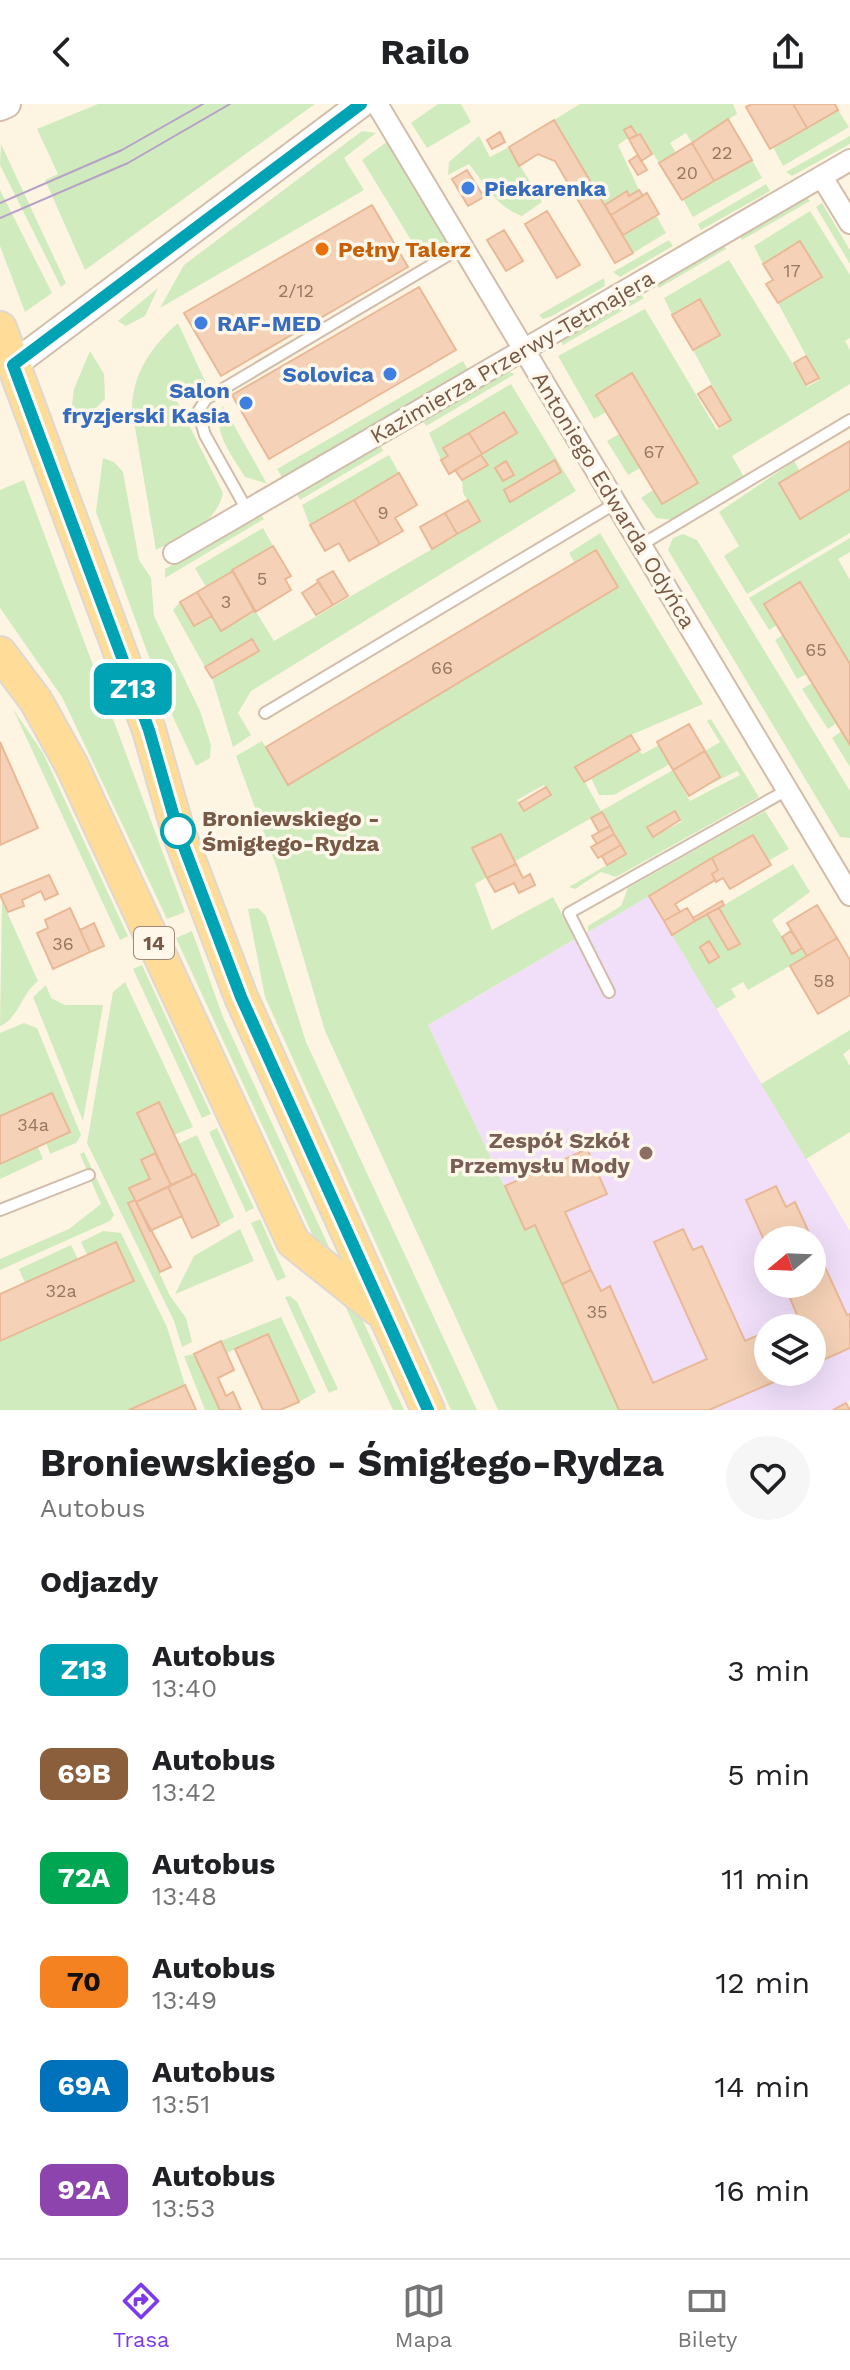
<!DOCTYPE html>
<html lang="pl">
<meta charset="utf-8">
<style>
body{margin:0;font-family:"Work Sans",sans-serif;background:#f6f6f6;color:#202124;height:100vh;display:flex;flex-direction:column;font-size:30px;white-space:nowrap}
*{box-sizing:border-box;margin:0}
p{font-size:26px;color:#757577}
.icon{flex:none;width:44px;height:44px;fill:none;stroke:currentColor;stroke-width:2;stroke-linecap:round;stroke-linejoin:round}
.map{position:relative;height:1306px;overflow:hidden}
.panel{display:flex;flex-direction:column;background:#fff;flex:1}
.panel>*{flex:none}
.badge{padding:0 16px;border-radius:12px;font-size:28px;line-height:52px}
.needle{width:52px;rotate:251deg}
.controls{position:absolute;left:754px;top:1122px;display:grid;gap:16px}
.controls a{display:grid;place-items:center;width:72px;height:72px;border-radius:50%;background:#fff;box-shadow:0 8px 32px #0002;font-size:40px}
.map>.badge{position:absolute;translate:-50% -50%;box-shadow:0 0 0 4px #fff}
h2{padding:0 40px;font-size:30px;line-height:72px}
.round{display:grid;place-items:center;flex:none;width:84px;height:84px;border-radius:42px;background:#f6f6f6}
.headline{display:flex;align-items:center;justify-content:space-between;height:136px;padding:0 40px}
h1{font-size:38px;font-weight:700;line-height:60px}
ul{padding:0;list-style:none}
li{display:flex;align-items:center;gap:24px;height:104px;padding:0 40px}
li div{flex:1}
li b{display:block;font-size:30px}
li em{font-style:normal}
li .badge{min-width:88px;font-weight:700;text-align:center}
header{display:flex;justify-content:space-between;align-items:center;height:104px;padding:0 40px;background:#fff;font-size:36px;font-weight:700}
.tabs{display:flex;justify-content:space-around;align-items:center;height:112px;border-top:2px solid #e0e0e0;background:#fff;font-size:22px;color:#757577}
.tabs a{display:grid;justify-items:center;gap:4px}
.tabs .selected{color:#7c3aed}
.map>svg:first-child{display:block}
</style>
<header><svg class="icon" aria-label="back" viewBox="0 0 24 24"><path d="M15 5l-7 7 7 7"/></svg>Railo<svg class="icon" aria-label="share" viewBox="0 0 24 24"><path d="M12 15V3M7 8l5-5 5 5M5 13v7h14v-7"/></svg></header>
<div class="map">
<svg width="850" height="1306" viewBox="0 0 850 1306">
<rect width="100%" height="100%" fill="#fef4e2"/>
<!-- education -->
<path fill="#f1dffa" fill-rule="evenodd" d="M649 792 850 1127V1296L833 1306H619L535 1122 525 1126 428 921ZM768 1136H812V1180H768ZM768 1224H812V1268H768Z"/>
<!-- green -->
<path fill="#d0ecbf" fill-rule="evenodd" d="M98 0H315L85 166 45 76 58 70 37 25Z
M438 0H461L471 18 427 44 411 19Z
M580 0H733L737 10 692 39 686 29 670 39 676 49 659 59 640 30 637 31 631 22 624 26 628 34 618 41 639 86 629 92 626 87 605 101 554 16Z
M838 6 849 23 783 62 773 43Z
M362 27 376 29 344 54 364 86 160 204 184 161Z
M479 32 490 53 509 43 542 98 522 112C495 102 485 80 469 60L448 71 449 58Z
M850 32V40L792 72 786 68Z
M388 37 447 135 446 140 422 154 362 56Z
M1 40 66 179 61 183 0 61Z
M752 56 762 74 693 113 683 95Z
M766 80 770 87 701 126 698 120Z
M0 86 52 189 25 208 0 142Z
M807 94 810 97 742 136 740 132Z
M822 99 850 146V160L816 103Z
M810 107 850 171V234L845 237 850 246V280L732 352 744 373 673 416 656 414 641 394 653 386 662 400 697 379 632 270 597 291 606 308 594 315 558 252 645 205 717 326 731 316 693 246 720 230 700 195 672 211 664 194 729 156 807 283 819 276 778 199 821 173 800 138 763 160 754 142Z
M656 111 666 129 633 149 623 131Z
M669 136 673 142 620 173 613 168Z
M724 141 726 145 659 184 656 181Z
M604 174 605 182 552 212 543 215 539 211Z
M158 184 145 212 126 222 118 217Z
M641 190 644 194 563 241 560 235Z
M178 219 206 279 177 297 223 389C216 421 183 432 156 446L132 306C132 269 152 242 178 219Z
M90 247 104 270 105 295 94 306 70 317 74 285Z
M463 257 468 266 282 373 277 365Z
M506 267 515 270 426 322 422 316Z
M511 280 576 387 251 587 238 609 251 631 233 643 212 574 258 547 205 563 173 506 180 498 194 522 212 512 221 526 255 506 274 537 480 417 463 389 462 376 487 361 482 350 517 329 504 308 443 344 448 352 441 356 429 329ZM555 357 561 368 510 397 504 386Z
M223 302 266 378 268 380 245 373C233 352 210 327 223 302Z
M619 330 640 364 628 371 607 337Z
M380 340 383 347 300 396 296 388Z
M389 351 399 369 310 421 302 401Z
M103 354 114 358 123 368 139 456 151 474 154 512 200 607 211 641 210 654 196 662 164 594 96 408Z
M794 357 800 367V415L850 385V429L747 490 724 452 739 442 719 408Z
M24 376 185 808 167 815 62 593 0 504V386Z
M260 409 264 415 165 474V465Z
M263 424 273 442 206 483 195 464Z
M600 429 703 600 631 631 576 662 601 707 673 666 690 697 740 671 737 667 699 686 705 647 720 638 707 617 711 615 759 693 616 773 601 768 575 785 569 783 626 750 602 708 475 780 492 826 553 793 575 835 428 921 525 1126 535 1121 619 1306H498L325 927 277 764 236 652 262 637 288 681 617 483 596 446 574 458 569 449ZM544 681 551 692 523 707 517 696ZM675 707 681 718 653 733 648 722Z
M683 430 697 436 850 687V734L840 733 668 446 673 434Z
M850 434V448L838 455 850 476V560L777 521 769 526 749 494Z
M783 531 807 570 797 575 775 536Z
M812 579 837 619 828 625 802 585Z
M13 605 43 649 128 832 120 836Z
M842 627 850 641V663L832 634Z
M659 641 670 660 614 691H599L591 674 638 647 643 650Z
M765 707 789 745 768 757 753 731 588 828V822L621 802 628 784Z
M793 760 810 788 772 816 792 849 802 844 807 852 748 886 743 878 731 885 736 893 716 905 672 831 707 810 728 846 739 840 719 804Z
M2 797 38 877C22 889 18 915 0 922Z
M258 804 266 812 306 938 477 1306H451L265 893 248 805Z
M192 827 223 913 404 1306H393L176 834Z
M142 861 211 1010 202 1014 133 865Z
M125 878 193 1023 174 1031 158 999 137 1008 155 1049 141 1056 150 1075 130 1084 135 1096 128 1100 170 1192 186 1214 192 1238 182 1243 174 1217 87 1039 113 888Z
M46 881 51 894 65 901H103L83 1017 33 893Z
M24 919 37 924 81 1031 76 1039 50 1050 46 1039 70 1028 52 989 0 1012V929Z
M850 926V945L843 950 850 962V1028L806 1055 761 980Z
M217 1024 254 1104 246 1108 209 1028Z
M197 1031 234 1113 219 1121 178 1040Z
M38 1043 43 1055 0 1075V1060Z
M84 1048 114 1111 110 1117 0 1166V1155L69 1125 101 1100 80 1050Z
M260 1115 286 1173 277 1177 251 1119Z
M240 1125 254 1157 175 1190 194 1152Z
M103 1127 121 1129 167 1223 185 1281 129 1306H0V1237L133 1177 116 1138 87 1151 81 1138Z
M71 1141 78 1155 25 1179 19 1165Z
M290 1192 297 1198 338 1285 329 1289 285 1193Z
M281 1213 316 1288 299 1298 268 1230 227 1249 221 1237Z
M194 1250 220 1306H205L184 1252Z"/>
<!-- building -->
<path fill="#f5d2b7" stroke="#e9b997" stroke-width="2" d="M752 0H793L807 24 770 45 746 3Z
M793 0H835L838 6 807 24Z
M728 15 752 56 714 77 692 39Z
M554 16 633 149 615 159 555 57 538 50 519 62 509 43Z
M631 22 637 31 629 35 624 26Z
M500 28 505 38 492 45 487 36Z
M640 30 652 50 641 57 629 35Z
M692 39 714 77 682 96 659 59Z
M638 51 647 66 638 71 629 57Z
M467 66 484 93 468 102 452 75Z
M639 86 643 92 611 111 605 101 627 87 629 92Z
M647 89 659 110 623 131 611 111Z
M372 101 408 163 221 272 184 209Z
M547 107 580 161 557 174 525 120Z
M504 126 523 157 506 167 487 136Z
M800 137 822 173 778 199 766 180 773 176 763 160Z
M419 183 456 246 269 355 232 291Z
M700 195 720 231 693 246 672 211Z
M806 252 819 274 806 281 794 259Z
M632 269 698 379 662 400 596 291Z
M711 282 731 316 719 323 698 290Z
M504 308 517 329 482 350 469 329Z
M469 329 482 350 449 370 441 356 448 352 443 344Z
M850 337V385L800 415 779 379Z
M481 351 488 361 462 376 455 366Z
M555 356 561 368 510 398 504 386Z
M506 357 514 371 503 377 495 364Z
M399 369 417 401 395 414 403 427 380 440 354 396Z
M354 396 380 440 349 457 339 439 325 447 310 421Z
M468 396 480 417 457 430 445 409Z
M445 409 457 430 432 445 420 423Z
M273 442 291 472 285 475 291 486 255 508 232 466Z
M596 446 618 483 288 681 266 643Z
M233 467 255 506 221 527 197 488Z
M333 467 348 492 333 501 317 476Z
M319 478 333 501 316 511 302 489Z
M800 478 850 560V641L764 500Z
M197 488 212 512 194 522 180 498Z
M252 535 259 547 212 574 205 563Z
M689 620 705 647 673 666 657 638Z
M631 631 640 646 584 678 575 663Z
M0 638 38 724 0 741Z
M705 647 720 673 689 692 673 666Z
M546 683 551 691 524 707 519 699Z
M675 707 680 716 653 733 647 723Z
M602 708 610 722 599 728 591 714Z
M610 722 614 730 597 740 592 732Z
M501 730 516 760 487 774 472 744Z
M614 730 621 741 598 754 591 743Z
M753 731 771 761 730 785 723 774 716 778 712 770 718 766 712 754Z
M621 741 626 750 607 761 602 752Z
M712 754 718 766 712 770 715 776 675 800 680 808 664 817 649 792Z
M516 760 523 774 530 770 535 781 519 789 514 779 495 788 487 774Z
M49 771 58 790 45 796 41 787 22 796 24 802 8 808 0 791Z
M722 797 724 801 695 817 693 814Z
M817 801 837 834 807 852 787 819Z
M70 804 90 848 53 865 37 829 48 824 45 816Z
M687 804 695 817 672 831 664 817Z
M719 804 740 840 728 846 707 810Z
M94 819 104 842 90 848 80 826Z
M791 827 802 844 792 850 782 833Z
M837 834 850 856V891L818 910 790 862Z
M709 837 719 853 709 859 700 843Z
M52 989 70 1028 0 1060V1012Z
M159 998 193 1071 171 1081 137 1009Z
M587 1045 607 1090 565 1108 591 1166 562 1180 535 1121 525 1126 505 1082Z
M155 1049 171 1081 136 1098 129 1084 150 1075 141 1056Z
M195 1070 219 1121 192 1134 168 1083Z
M776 1082 786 1103 795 1098 847 1211 850 1210V1244L812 1261V1224H774L798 1213 784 1180H812V1136H768V1145L746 1096Z
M168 1083 182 1112 150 1127 136 1098Z
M135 1096 171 1163 160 1168 128 1099Z
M683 1125 693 1146 702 1142 745 1237 768 1227V1268H797L709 1306H619L562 1180 591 1166 601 1187 610 1182 653 1279 707 1255 654 1138Z
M116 1138 134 1177 0 1237V1190Z
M268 1230 299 1298 280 1306H263L235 1245Z
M221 1237 234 1266 218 1274 226 1292 233 1288 241 1306H220L194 1250Z
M185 1281 196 1306H129Z
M846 1299 850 1306H833Z"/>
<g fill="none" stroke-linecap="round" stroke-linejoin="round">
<!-- service casing -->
<g stroke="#d2bdaa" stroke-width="14">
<path id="service" d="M247 406 205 331 198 308 206 295 462 143
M641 441 850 316
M265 609 616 399
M609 888 569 809 787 686
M0 1106 89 1071"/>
</g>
<!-- minor casing -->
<g stroke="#d2bdaa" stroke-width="24">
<path id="minor" d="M377 0 850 791
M822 73 850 119
M174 449 850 56"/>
</g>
<!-- tertiary casing -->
<g stroke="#d2bdaa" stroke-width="30">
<path id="tertiary" d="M0 3 7 0
M13 261 361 0"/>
</g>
<!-- primary casing -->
<g stroke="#ded7d3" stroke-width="36">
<path id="primary" d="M0 224 149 626 178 727 241 893 428 1306
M0 549 36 597 72 662 293 1138 377 1205"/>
</g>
<!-- service -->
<use href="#service" stroke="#fff" stroke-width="10"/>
<!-- minor -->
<use href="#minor" stroke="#fff" stroke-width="20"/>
<!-- tertiary -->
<use href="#tertiary" stroke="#fff" stroke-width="26"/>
<!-- primary -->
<use href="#primary" stroke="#ffdc98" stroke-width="32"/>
<!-- tram -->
<path stroke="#b7a0c8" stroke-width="2" d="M0 99 122 46 203 0
M0 114 128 59 230 0"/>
</g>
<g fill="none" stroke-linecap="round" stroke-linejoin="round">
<!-- line casing -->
<g stroke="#fff" stroke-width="18">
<path id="line" d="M361 0 13 261 149 626 178 727 241 893 428 1306"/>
</g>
<!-- line -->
<use href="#line" stroke="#00a3b4" stroke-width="12"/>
</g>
<!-- markers -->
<g fill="#3f7fe0" stroke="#fff7ea" stroke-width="3">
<circle cx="468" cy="84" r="8"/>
<circle cx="201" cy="219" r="8"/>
<circle cx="390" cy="270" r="8"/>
<circle cx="246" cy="299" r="8"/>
</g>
<circle fill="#e8710a" stroke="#fff7ea" stroke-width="3" cx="322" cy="145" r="8"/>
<circle fill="#fff" stroke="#00a3b4" stroke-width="4" cx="178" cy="727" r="16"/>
<circle fill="#8d6e63" stroke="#fff7ea" stroke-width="3" cx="646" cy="1049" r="8"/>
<g text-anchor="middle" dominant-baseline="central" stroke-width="7" stroke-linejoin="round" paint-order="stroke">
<!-- number labels -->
<g font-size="18" fill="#967762">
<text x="722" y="48">22</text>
<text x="687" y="68">20</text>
<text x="792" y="166">17</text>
<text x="296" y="186">2/12</text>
<text x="654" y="347">67</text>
<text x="383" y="408">9</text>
<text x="262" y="474">5</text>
<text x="226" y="497">3</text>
<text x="816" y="545">65</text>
<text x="442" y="563">66</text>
<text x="63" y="839">36</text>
<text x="824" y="876">58</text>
<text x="33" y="1020">34a</text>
<text x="61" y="1186">32a</text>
<text x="597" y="1207">35</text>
</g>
<!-- shield labels -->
<rect fill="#fff7ea" stroke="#a08877" stroke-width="2" x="134" y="823" width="40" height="32" rx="6"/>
<g font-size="20" font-weight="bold" fill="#775946">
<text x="154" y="839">14</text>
</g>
<!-- shop labels -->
<g font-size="22" font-weight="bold" fill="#366cbe" stroke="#fff7ea" text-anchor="start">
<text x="484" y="84">Piekarenka</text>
<text x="217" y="219">RAF-MED</text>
<text x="374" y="270" text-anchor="end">Solovica</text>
<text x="230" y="286" text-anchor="end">Salon<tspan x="230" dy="25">fryzjerski Kasia</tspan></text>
</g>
<!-- food labels -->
<g font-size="22" font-weight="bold" fill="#c56008" stroke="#fff7ea" text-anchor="start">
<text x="338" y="145">Pełny Talerz</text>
</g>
<!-- street labels -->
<g font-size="22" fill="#775946" stroke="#fff7ea">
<text transform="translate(512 253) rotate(-30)">Kazimierza Przerwy-Tetmajera</text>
<text transform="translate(614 396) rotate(59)">Antoniego Edwarda Odyńca</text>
</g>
<!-- stop labels -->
<g font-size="22" font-weight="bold" fill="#775946" stroke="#fff7ea" text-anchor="start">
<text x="202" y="714">Broniewskiego -<tspan x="202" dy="25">Śmigłego-Rydza</tspan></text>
</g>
<!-- education labels -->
<g font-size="22" font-weight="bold" fill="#785e54" stroke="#fff7ea" text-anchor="end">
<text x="630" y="1036">Zespół Szkół<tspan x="630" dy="25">Przemysłu Mody</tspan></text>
</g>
</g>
</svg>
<div class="controls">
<a><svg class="needle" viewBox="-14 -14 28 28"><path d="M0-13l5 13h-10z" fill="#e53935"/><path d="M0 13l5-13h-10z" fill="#757577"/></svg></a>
<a><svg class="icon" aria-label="layers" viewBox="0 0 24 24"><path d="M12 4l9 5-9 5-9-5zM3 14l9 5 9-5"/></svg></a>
</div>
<b class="badge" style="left:133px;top:585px;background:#00a3b4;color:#fff">Z13</b>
</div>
<section class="panel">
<div class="headline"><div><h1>Broniewskiego - Śmigłego-Rydza</h1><p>Autobus</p></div><a class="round"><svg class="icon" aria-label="heart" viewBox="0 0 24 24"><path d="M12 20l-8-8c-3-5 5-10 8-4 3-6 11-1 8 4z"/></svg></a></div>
<h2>Odjazdy</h2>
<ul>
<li><span class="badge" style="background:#00a3b4;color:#fff">Z13</span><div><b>Autobus</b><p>13:40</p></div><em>3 min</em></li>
<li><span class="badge" style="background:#8b5e3c;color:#fff">69B</span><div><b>Autobus</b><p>13:42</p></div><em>5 min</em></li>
<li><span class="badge" style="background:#00a651;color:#fff">72A</span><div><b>Autobus</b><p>13:48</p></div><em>11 min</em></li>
<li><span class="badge" style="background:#f58220;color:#111">70</span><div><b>Autobus</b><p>13:49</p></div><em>12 min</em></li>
<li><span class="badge" style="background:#0072bc;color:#fff">69A</span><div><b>Autobus</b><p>13:51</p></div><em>14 min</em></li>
<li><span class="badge" style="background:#8e44ad;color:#fff">92A</span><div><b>Autobus</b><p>13:53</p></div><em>16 min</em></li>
</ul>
</section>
<nav class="tabs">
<a class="selected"><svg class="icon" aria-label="directions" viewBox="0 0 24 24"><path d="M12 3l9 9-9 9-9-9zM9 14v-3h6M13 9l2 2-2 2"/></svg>Trasa</a>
<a><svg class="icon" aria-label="map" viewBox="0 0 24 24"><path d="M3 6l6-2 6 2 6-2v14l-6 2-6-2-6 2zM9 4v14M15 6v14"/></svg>Mapa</a>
<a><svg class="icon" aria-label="tickets" viewBox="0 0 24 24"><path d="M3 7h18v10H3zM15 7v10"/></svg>Bilety</a>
</nav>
